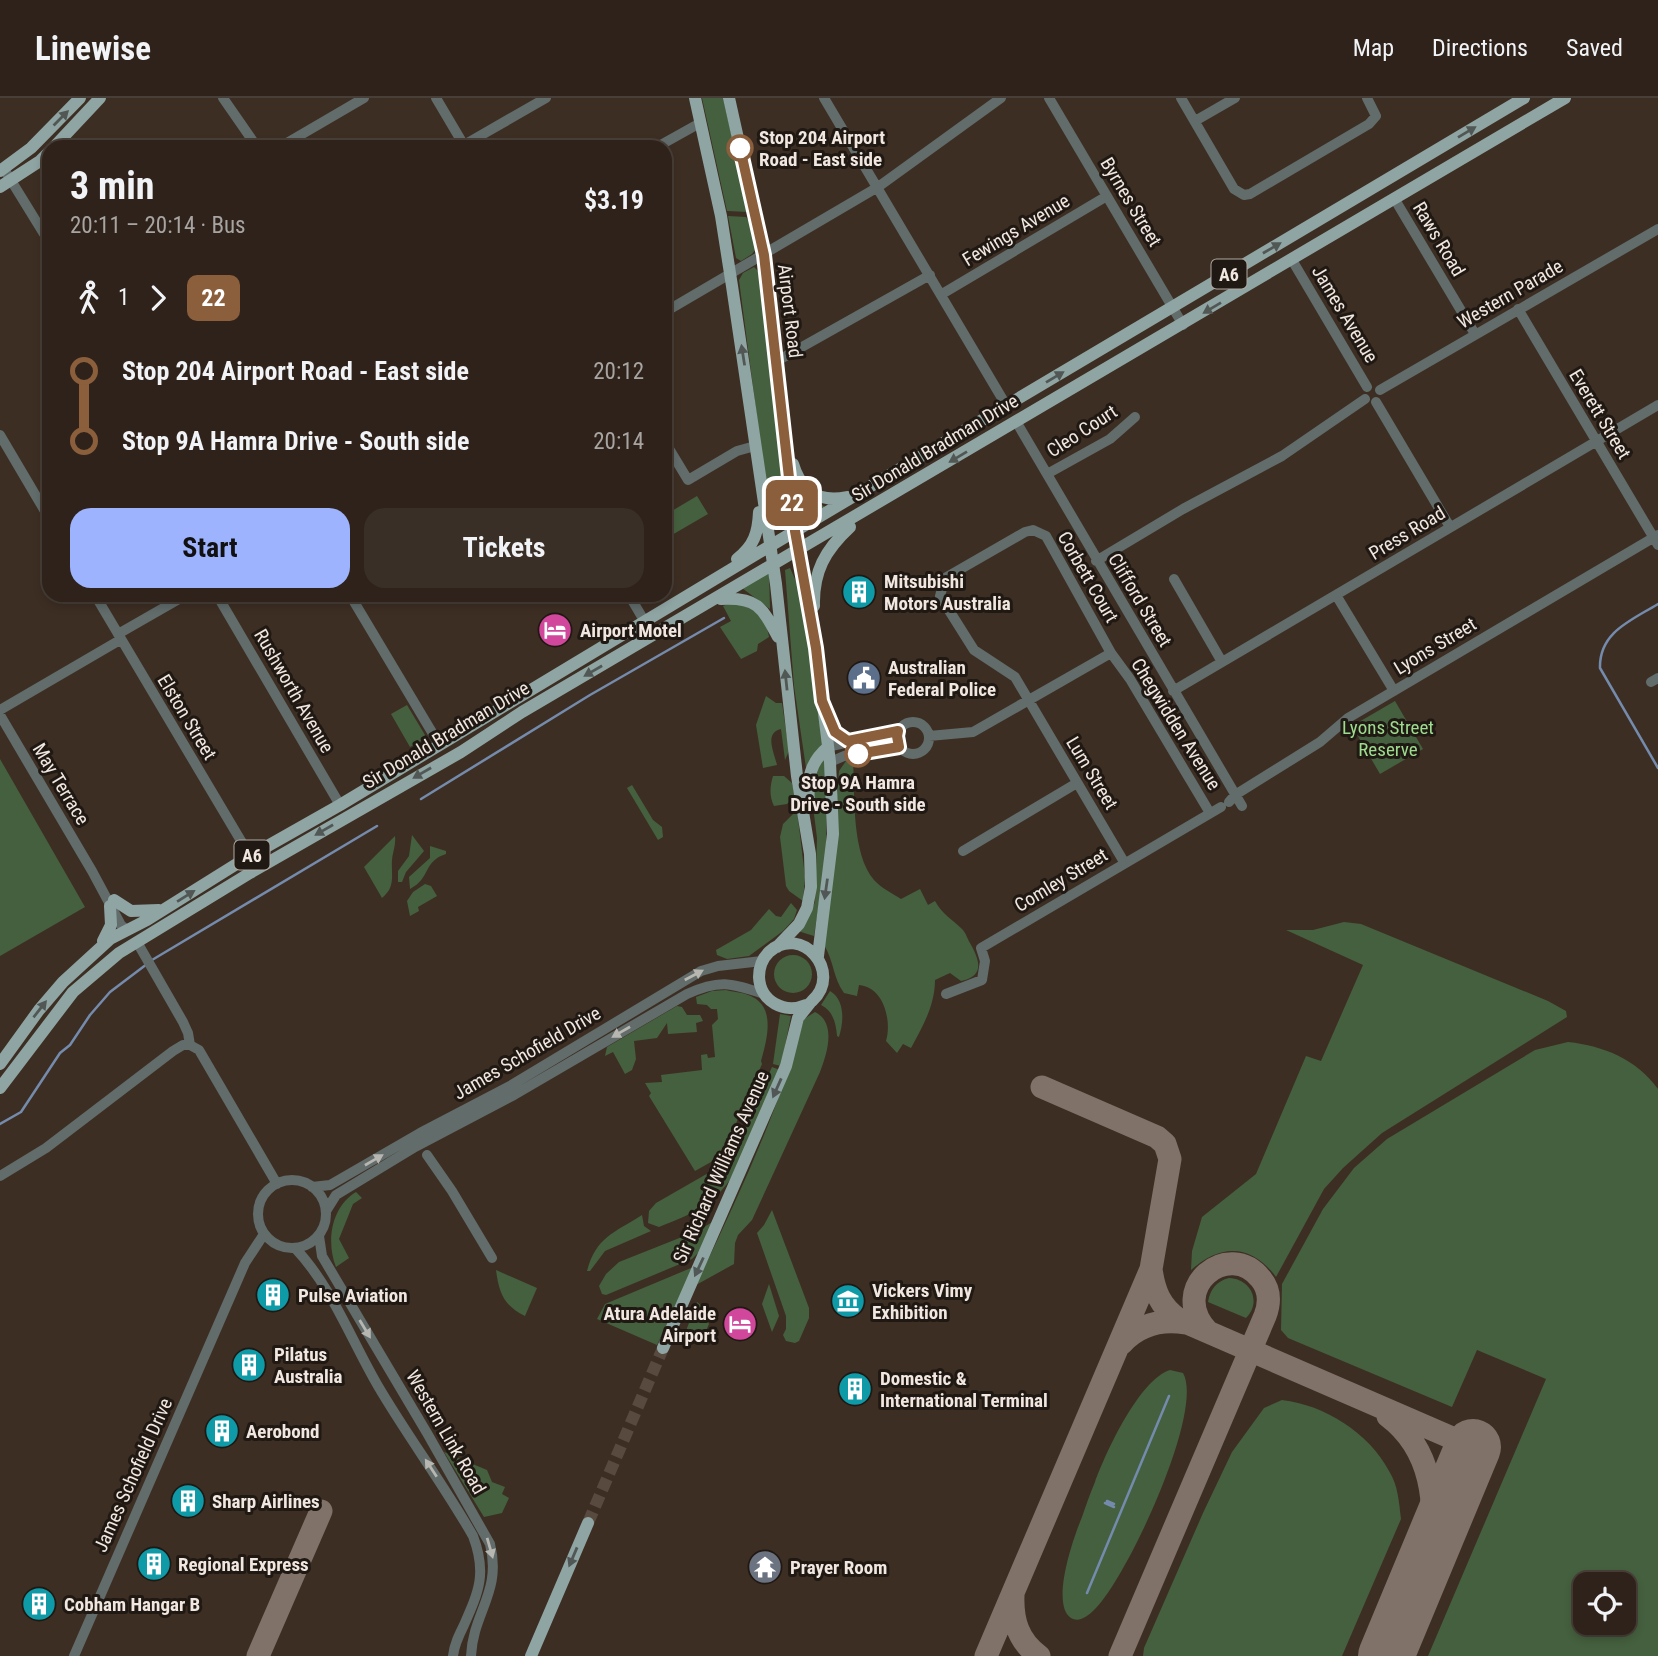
<!DOCTYPE html>
<meta charset="utf-8">
<style>
body{margin:0;font-family:"Roboto Condensed",sans-serif;background:#3a2f27;color:#f1f3f6;height:100vh;display:flex;flex-direction:column;font-size:26px;white-space:nowrap}
*{box-sizing:border-box;margin:0}
p{font-size:23px;color:#a7a4a2}
.icon{flex:none;width:38px;height:38px;fill:none;stroke:currentColor;stroke-width:2;stroke-linecap:round;stroke-linejoin:round}
.map{position:relative;flex:1;overflow:hidden}
.details{position:absolute;left:42px;top:42px;width:630px;height:462px;display:flex;flex-direction:column;background:#2e221a;border-radius:21px;box-shadow:0 4px 10px #0003,0 0 0 2px #493f39}
.details>*{flex:none}
.badge{padding:0 14px;border-radius:10px;font-size:24px;line-height:46px}
.controls{position:absolute;left:1573px;top:1474px;display:grid;gap:14px}
.controls a{display:grid;place-items:center;width:63px;height:63px;border-radius:14px;background:#2e221a;box-shadow:0 4px 10px #0003,0 0 0 2px #493f39;font-size:35px}
.map>.badge{position:absolute;translate:-50% -50%;box-shadow:0 0 0 4px #fff}
.legs{display:flex;align-items:center;gap:10px;height:77px;padding:0 28px;font-size:23px}
.legs p{margin-inline-start:auto}
.summary{display:flex;align-items:center;justify-content:space-between;height:119px;padding:0 28px}
h1{font-size:38px;font-weight:700;line-height:52px}
.button{display:flex;gap:14px;margin-top:auto;padding:14px 28px}
.button a{flex:1;height:80px;border-radius:21px;background:#9eb3fd;color:#111;font-size:28px;font-weight:700;line-height:80px;text-align:center}
.button a+a{background:#3a2f27;color:#f1f3f6}
ul{padding:0 28px;list-style:none}
li{display:flex;align-items:center;gap:24px;height:70px;font-size:26px}
li i{display:grid;place-items:center;width:10px;height:100%;margin:0 9px;background:currentColor}
li i::after{content:'';width:18px;height:18px;margin:-9px;border:5px solid;border-radius:50%;background:#2e221a}
li p{margin-inline-start:auto}
li:first-child i{background:linear-gradient(#0000 50%,currentColor 0)}
li:last-child i{background:linear-gradient(currentColor 50%,#0000 0)}
header{display:flex;align-items:center;gap:42px;box-sizing:border-box;height:98px;padding:0 35px;background:#2e221a;border-bottom:2px solid #493f39}
header strong{font-size:33px}
nav{display:flex;gap:38px;margin-inline-start:auto;font-size:24px}
.map>svg:first-child{display:block}
</style>
<header>
<strong>Linewise</strong>
<nav><a>Map</a><a>Directions</a><a>Saved</a></nav>
</header>
<div class="map">
<svg width="1658" height="1558" viewBox="0 0 1658 1558">
<rect width="100%" height="100%" fill="#3d2e23"/>
<!-- green -->
<path fill="#45603e" fill-rule="evenodd" d="M702 0H723L749 114 727 113Z
M728 118 746 119 752 128 756 151 752 156 741 163 736 160Z
M754 169 759 174 774 289 784 398 785 426 779 430 772 415 766 388 739 182 743 175Z
M795 385 826 410 800 425Z
M697 398 708 416 665 441V417Z
M790 470 800 492 824 648 806 670 794 588 785 472Z
M769 474 770 511 742 490Z
M731 505C754 510 765 514 769 539L758 546 757 553 741 561 720 529 731 523 723 508Z
M766 598 776 605H782L789 653 785 662 781 631C764 635 774 654 777 667L763 670 756 627Z
M1395 603 1423 651 1380 676 1352 628Z
M407 607 425 637 423 642 410 649 391 616Z
M0 661 85 809 0 858Z
M853 661C855 696 851 755 874 782 881 790 892 795 901 801L920 791 928 807 935 803C942 816 952 821 962 831 966 835 967 840 970 845 979 861 986 878 961 883L950 875 935 882C935 907 923 928 911 950L903 946 897 955 886 943C892 923 884 889 859 887L857 898 844 895C833 880 834 863 824 847L839 673 846 663Z
M821 662H827L826 758 814 838 798 833 809 817 815 804 817 740 811 692Z
M773 678H784L792 685 795 698 787 706 774 708C769 698 770 688 773 678Z
M632 687 653 722 662 729 663 739 658 742 627 690Z
M797 712 805 779 803 803 789 793 786 788 780 739 783 726Z
M412 737 424 753 406 774 402 784H398V773L409 758Z
M395 738C396 747 393 753 392 762 391 777 396 789 382 800L364 769Z
M430 748 446 753V756C423 763 431 780 410 791L409 779 430 760Z
M425 786 431 788 437 798 418 809 419 813 410 818 407 803 413 794Z
M791 805 797 812 794 821 783 833 749 858 727 861 717 857 716 852 751 832 769 811 776 818 781 819Z
M1344 824 1361 826 1548 903 1566 913 1567 919 1382 1035 1343 1070 1324 1091 1276 1179C1252 1146 1221 1145 1191 1172L1192 1153 1202 1119 1256 1076 1306 958 1321 963 1363 867 1286 832H1313Z
M774 876a19 19 0 1 1 38 0a19 19 0 1 1-38 0Z
M726 892C733 894 742 894 748 897 777 907 767 941 761 963L762 966 727 1046 711 1064 695 1073 649 998 651 995 645 985 662 984 661 977 702 972 701 957 707 956 708 960 715 959 712 927 718 921 717 911H711L707 907 697 906 696 899 712 893Z
M830 893C845 902 844 923 839 939L837 938C836 925 833 913 821 907Z
M677 908 682 909 687 917H700L703 923 696 925 697 934 668 936 667 925 657 940 634 943 636 961 632 972 625 976 613 954 605 958 607 949Z
M815 914C837 925 827 956 820 974L752 1122 738 1137 735 1145 734 1166 696 1187C737 1101 779 1013 804 921Z
M780 916 791 918 781 968 773 966Z
M1568 944C1604 948 1636 961 1658 991V1558H1428L1546 1281 1477 1252 1452 1309 1288 1240 1281 1232 1282 1186 1323 1111 1354 1070 1387 1041 1535 952ZM1586 1486H1624V1524H1586Z
M772 969 780 972 733 1078C712 1108 692 1116 659 1129L648 1125 649 1113 656 1105 717 1070 734 1054Z
M356 1094 362 1100 353 1106 339 1141 349 1160 336 1169C326 1144 331 1109 356 1094Z
M772 1112 809 1210V1220L799 1243 795 1245 786 1243 783 1237 786 1231V1218L757 1135 764 1127Z
M642 1117 644 1128 651 1133 605 1153 590 1173H587C596 1139 614 1135 642 1117Z
M716 1122 699 1154 692 1161 606 1197 602 1196 599 1188 606 1176 619 1164 697 1133Z
M691 1170 693 1171 657 1247 597 1221 605 1206Z
M496 1172 537 1190 525 1218C504 1208 499 1195 496 1172Z
M1229 1180C1251 1181 1262 1204 1246 1220L1208 1204C1210 1191 1217 1183 1229 1180Z
M769 1186 779 1218 772 1234 762 1206Z
M697 1204 702 1208 709 1226 705 1235 692 1241 684 1238Z
M1170 1272 1183 1275C1205 1313 1126 1482 1094 1512 1088 1518 1079 1525 1071 1520 1050 1506 1074 1438 1082 1419 1086 1407 1090 1396 1095 1384 1106 1354 1139 1282 1170 1272Z
M1282 1302C1325 1307 1369 1335 1389 1373 1398 1387 1399 1404 1401 1421L1342 1558H1143L1144 1550 1203 1415 1232 1354 1264 1310Z
M444 1354 487 1372 492 1384 505 1389 502 1396 509 1400 502 1415 484 1419Z"/>
<g fill="none" stroke-linecap="round" stroke-linejoin="round">
<!-- stream -->
<path stroke="#748bad" stroke-width="2.5" d="M1658 506C1632 522 1599 534 1600 570L1658 670
M421 701 590 597 724 520
M152 862 377 728
M0 1026 21 1014 60 955 70 947 90 917 110 894 147 866
M1107 1403 1114 1406
M1105 1405 1114 1409
M1087 1495 1169 1298"/>
<!-- taxiway -->
<path stroke="#807269" stroke-width="23" d="M1151 1171C1154 1193 1160 1208 1178 1221L1473 1349
M1122 1245C1139 1227 1160 1221 1185 1225
M1388 1318C1432 1351 1438 1406 1429 1457
M1013 1497C1012 1522 1018 1543 1039 1558
M258 1558 321 1413
M986 1558 1151 1171 1170 1061 1165 1046 1157 1039 1042 989
M1120 1558 1265 1218C1270 1205 1270 1192 1261 1181 1229 1140 1166 1190 1208 1234"/>
<!-- runway -->
<path stroke="#807269" stroke-width="56" d="M1386 1558 1473 1349"/>
<!-- major-tunnel -->
<path stroke="#584a3f" stroke-width="12" stroke-dasharray="12 6" stroke-linecap="butt" d="M588 1425 663 1250"/>
<!-- minor -->
<path stroke="#616c6b" stroke-width="10" d="M223 0 257 49
M436 0 465 49
M824 0 1006 307
M1049 0 1183 227
M1181 0 1234 91 1244 97 1250 96 1369 26 1376 18 1367 0
M1195 23 1235 0
M464 47 546 0
M280 49 364 0
M657 49 700 25
M4 71 49 144
M1394 100 1475 236
M1292 162 1367 289
M942 196 1107 98
M1518 211 1658 447
M665 214 878 89 1001 0
M777 263 930 177
M1380 292 1658 131
M1376 304 1450 429
M1017 325 1242 708
M0 337 49 420
M665 344 688 382 737 353 755 348
M1047 376 1110 341 1135 319
M1096 463 1183 411 1282 358 1365 301
M1174 481 1222 564
M95 497 250 758
M217 497 340 707
M350 497 439 646
M423 497 425 500
M629 497 645 524
M1336 497 1394 593
M118 536 186 497
M1651 584 1658 580
M1173 593 1658 307
M0 612 120 542
M0 617 92 773 121 827 127 832
M897 640a16 16 0 1 1 32 0a16 16 0 1 1-32 0Z
M929 638 973 634 1111 555
M828 649 898 633
M830 664 844 658 899 649
M1229 704 1235 697 1320 644 1348 620 1658 437
M963 753 1077 685
M1124 764 1015 579 974 552 940 498 945 480 1025 434 1033 432 1046 438 1111 555 1130 581 1210 715
M137 844 183 924 188 935 190 947
M946 896 982 882 985 863 981 850 1221 709
M190 947 199 952 277 1086
M427 1057 452 1093 492 1160
M0 1078 46 1050 173 953 183 947H190
M258 1116a34 34 0 1 1 68 0a34 34 0 1 1-68 0Z
M312 1089 330 1087 420 1035 510 988 701 873 718 868 762 863
M326 1113 336 1097 415 1049 514 997 687 896C720 881 731 885 764 896
M319 1138 322 1158 427 1335 490 1446C502 1494 473 1514 471 1558
M295 1150C332 1189 351 1242 378 1288 408 1339 444 1387 473 1438 487 1475 479 1493 464 1527 459 1537 454 1547 453 1558
M74 1558 245 1165 264 1136"/>
<!-- major -->
<path stroke="#8fa5a3" stroke-width="12" d="M695 0 721 118 732 188 776 486 797 678 810 756 811 789 807 810 799 826 777 849
M729 0 764 157 795 433 816 550 830 664 833 736 818 858
M54 49 100 0
M0 73 31 50 80 0
M0 89 40 63 49 54
M793 366C801 393 820 405 847 399
M737 461C754 448 758 435 759 414
M721 501C757 499 762 509 778 539
M814 508C813 474 825 452 850 429
M828 620 835 634 848 643
M809 704C807 681 810 664 828 649
M114 802 131 813 159 812
M103 843 111 827 110 808
M806 907C785 916 760 904 759 879 759 870 762 861 769 854 801 825 844 874 812 903
M0 966 39 912 63 884 110 841 147 822 243 762 340 707 770 448 1524 0
M0 990 73 894 119 855 250 775 461 654 522 614 1565 0
M663 1250 786 968 798 920 810 905
M531 1558 588 1425"/>
</g>
<!-- one-way arrows -->
<defs><path id="oneway-solid" d="M-6-.8H1V-3.2L6.5 0L1 3.2V.8H-6Z" transform="scale(1.75)"/></defs>
<g fill="#515754">
<use href="#oneway-solid" transform="translate(61 20) rotate(-45)"/>
<use href="#oneway-solid" transform="translate(1467 34) rotate(-31)"/>
<use href="#oneway-solid" transform="translate(1272 150) rotate(-30)"/>
<use href="#oneway-solid" transform="translate(1212 210) rotate(149)"/>
<use href="#oneway-solid" transform="translate(743 257) rotate(-99)"/>
<use href="#oneway-solid" transform="translate(1055 279) rotate(-31)"/>
<use href="#oneway-solid" transform="translate(958 359) rotate(149)"/>
<use href="#oneway-solid" transform="translate(593 573) rotate(150)"/>
<use href="#oneway-solid" transform="translate(786 582) rotate(-96)"/>
<use href="#oneway-solid" transform="translate(422 675) rotate(150)"/>
<use href="#oneway-solid" transform="translate(324 732) rotate(150)"/>
<use href="#oneway-solid" transform="translate(826 791) rotate(98)"/>
<use href="#oneway-solid" transform="translate(186 798) rotate(-32)"/>
<use href="#oneway-solid" transform="translate(40 911) rotate(-52)"/>
<use href="#oneway-solid" transform="translate(777 990) rotate(114)"/>
<use href="#oneway-solid" transform="translate(699 1169) rotate(115)"/>
<use href="#oneway-solid" transform="translate(573 1459) rotate(113)"/>
</g>
<g fill="#b7b6b1">
<use href="#oneway-solid" transform="translate(694 877) rotate(-28)"/>
<use href="#oneway-solid" transform="translate(621 934) rotate(150)"/>
<use href="#oneway-solid" transform="translate(374 1062) rotate(-30)"/>
<use href="#oneway-solid" transform="translate(365 1231) rotate(59)"/>
<use href="#oneway-solid" transform="translate(431 1370) rotate(-123)"/>
<use href="#oneway-solid" transform="translate(490 1450) rotate(74)"/>
</g>
<g fill="none" stroke-linecap="round" stroke-linejoin="round">
<!-- line-1 casing -->
<g stroke="#fff" stroke-width="16">
<path id="line-1" d="M740 50 764 157 795 433 816 550 822 603 835 634 848 643 898 633 897 638 899 649 858 656"/>
</g>
<!-- line-1 -->
<use href="#line-1" stroke="#8b5e3c" stroke-width="10"/>
</g>
<!-- icons -->
<defs>
<g id="building-disc" transform="scale(1.75)"><circle r="9.5" fill="#0f9aa8" stroke="#1f1813"/><path d="M-4-6H4V6H1V3H-1V6H-4ZM-2.5-4.3h1.7v1.8h-1.7ZM.8-4.3h1.7v1.8H.8ZM-2.5-1h1.7V.8h-1.7ZM.8-1h1.7V.8H.8Z" fill="#fff"/></g>
<g id="hotel-disc" transform="scale(1.75)"><circle r="9.5" fill="#d1479c" stroke="#1f1813"/><path d="M-6-4.5h1.5V1H6V5H4.5V3h-9V5H-6ZM-4 0a1.8 1.8 0 1 1 3.6 0ZM.5 0V-2.5h3Q6-2.5 6 0Z" fill="#fff"/></g>
<g id="civic-disc" transform="scale(1.75)"><circle r="9.5" fill="#5c6f8a" stroke="#1f1813"/><path d="M-.6-6.5H3V-4.5H.6V-3L4-1V1h2V6H-6V1h2V-1L-.6-3ZM-1.2 2.5V6h2.4V2.5Z" fill="#fff"/></g>
<g id="museum-disc" transform="scale(1.75)"><circle r="9.5" fill="#0f9aa8" stroke="#1f1813"/><path d="M0-6L6-3V-2H-6V-3ZM-5-1h2V3h-2ZM-1-1h2V3h-2ZM3-1h2V3H3ZM-6 4H6V6H-6Z" fill="#fff"/></g>
<g id="temple-disc" transform="scale(1.75)"><circle r="9.5" fill="#6b7280" stroke="#1f1813"/><path d="M0-6L5-2H3V0L6.5 2.5H4V6H1.5V3h-3V6H-4V2.5H-6.5L-3 0V-2H-5Z" fill="#fff"/></g>
</defs>
<g fill-rule="evenodd">
<use href="#building-disc" x="859" y="494"/>
<use href="#hotel-disc" x="555" y="532"/>
<use href="#civic-disc" x="864" y="580"/>
<use href="#building-disc" x="273" y="1197"/>
<use href="#museum-disc" x="848" y="1203"/>
<use href="#hotel-disc" x="740" y="1226"/>
<use href="#building-disc" x="249" y="1267"/>
<use href="#building-disc" x="855" y="1291"/>
<use href="#building-disc" x="222" y="1333"/>
<use href="#building-disc" x="188" y="1403"/>
<use href="#building-disc" x="154" y="1466"/>
<use href="#temple-disc" x="765" y="1469"/>
<use href="#building-disc" x="39" y="1506"/>
</g>
<!-- markers -->
<g fill="#fff" stroke="#8b5e3c" stroke-width="3.5">
<circle cx="740" cy="50" r="12"/>
<circle cx="858" cy="656" r="12"/>
</g>
<g text-anchor="middle" dominant-baseline="central" stroke-width="6" stroke-linejoin="round" paint-order="stroke">
<!-- shield labels -->
<g fill="#1f1813" stroke="#b2a9a2" stroke-width="2">
<rect x="1211.5" y="161.5" width="35" height="29" rx="5"/>
<rect x="234.5" y="742.5" width="35" height="29" rx="5"/>
</g>
<g font-size="18" font-weight="bold" fill="#f1e7e0">
<text x="1229" y="176">A6</text>
<text x="252" y="757">A6</text>
</g>
<!-- stop labels -->
<g font-size="19" font-weight="bold" fill="#f1e7e0" stroke="#1f1813" text-anchor="start">
<text x="759" y="39">Stop 204 Airport<tspan x="759" dy="22">Road - East side</tspan></text>
<text x="858" y="684" text-anchor="middle">Stop 9A Hamra<tspan x="858" dy="22">Drive - South side</tspan></text>
</g>
<!-- street labels -->
<g font-size="19" fill="#f1e7e0" stroke="#1f1813">
<text transform="translate(1131 104) rotate(59)">Byrnes Street</text>
<text transform="translate(1016 132) rotate(-31)">Fewings Avenue</text>
<text transform="translate(1439 141) rotate(59)">Raws Road</text>
<text transform="translate(1510 196) rotate(-30)">Western Parade</text>
<text transform="translate(790 213) rotate(83)">Airport Road</text>
<text transform="translate(1345 216) rotate(59)">James Avenue</text>
<text transform="translate(1600 316) rotate(59)">Everett Street</text>
<text transform="translate(1082 333) rotate(-33)">Cleo Court</text>
<text transform="translate(935 350) rotate(-31)">Sir Donald Bradman Drive</text>
<text transform="translate(1407 435) rotate(-31)">Press Road</text>
<text transform="translate(1088 479) rotate(60)">Corbett Court</text>
<text transform="translate(1140 502) rotate(59)">Clifford Street</text>
<text transform="translate(1435 548) rotate(-31)">Lyons Street</text>
<text transform="translate(294 593) rotate(60)">Rushworth Avenue</text>
<text transform="translate(187 619) rotate(59)">Elston Street</text>
<text transform="translate(1176 626) rotate(58)">Chegwidden Avenue</text>
<text transform="translate(446 637) rotate(-31)">Sir Donald Bradman Drive</text>
<text transform="translate(1092 675) rotate(59)">Lum Street</text>
<text transform="translate(61 686) rotate(59)">May Terrace</text>
<text transform="translate(1061 782) rotate(-31)">Comley Street</text>
<text transform="translate(527 955) rotate(-30)">James Schofield Drive</text>
<text transform="translate(721 1069) rotate(-66)">Sir Richard Williams Avenue</text>
<text transform="translate(446 1334) rotate(60)">Western Link Road</text>
<text transform="translate(133 1377) rotate(-66)">James Schofield Drive</text>
</g>
<!-- poi labels -->
<g font-size="19" font-weight="bold" fill="#f1e7e0" stroke="#1f1813" text-anchor="start">
<text x="884" y="483">Mitsubishi<tspan x="884" dy="22">Motors Australia</tspan></text>
<text x="580" y="532">Airport Motel</text>
<text x="888" y="569">Australian<tspan x="888" dy="22">Federal Police</tspan></text>
<text x="872" y="1192">Vickers Vimy<tspan x="872" dy="22">Exhibition</tspan></text>
<text x="298" y="1197">Pulse Aviation</text>
<text x="716" y="1215" text-anchor="end">Atura Adelaide<tspan x="716" dy="22">Airport</tspan></text>
<text x="274" y="1256">Pilatus<tspan x="274" dy="22">Australia</tspan></text>
<text x="880" y="1280">Domestic &amp;<tspan x="880" dy="22">International Terminal</tspan></text>
<text x="246" y="1333">Aerobond</text>
<text x="212" y="1403">Sharp Airlines</text>
<text x="178" y="1466">Regional Express</text>
<text x="790" y="1469">Prayer Room</text>
<text x="64" y="1506">Cobham Hangar B</text>
</g>
<!-- park labels -->
<g font-size="19" fill="#9ddc8e" stroke="#1f1813">
<text x="1388" y="629">Lyons Street<tspan x="1388" dy="22">Reserve</tspan></text>
</g>
</g>
</svg>
<div class="controls">
<a><svg class="icon" aria-label="locate" viewBox="0 0 24 24"><circle cx="12" cy="12" r="6"/><path d="M12 2v4M12 18v4M2 12h4M18 12h4"/></svg></a>
</div>
<b class="badge" style="left:792px;top:405px;background:#8b5e3c;color:#fff">22</b>
<section class="details">
<div class="summary"><div><h1>3 min</h1><p>20:11 – 20:14 · Bus</p></div><b>$3.19</b></div>
<div class="legs"><svg class="icon" aria-label="walk" viewBox="0 0 24 24"><circle cx="13" cy="4" r="2"/><path d="M13 8l-2 6 4 7M11 14l-3 7M7 12l3-4h3l4 4"/></svg>1<svg class="icon" aria-label="forward" viewBox="0 0 24 24"><path d="M9 5l7 7-7 7"/></svg><b class="badge" style="background:#8b5e3c;color:#fff">22</b></div>
<ul>
<li><i style="color:#8b5e3c"></i><b>Stop 204 Airport Road - East side</b><p>20:12</p></li>
<li><i style="color:#8b5e3c"></i><b>Stop 9A Hamra Drive - South side</b><p>20:14</p></li>
</ul>
<div class="button"><a>Start</a><a>Tickets</a></div>
</section>
</div>
